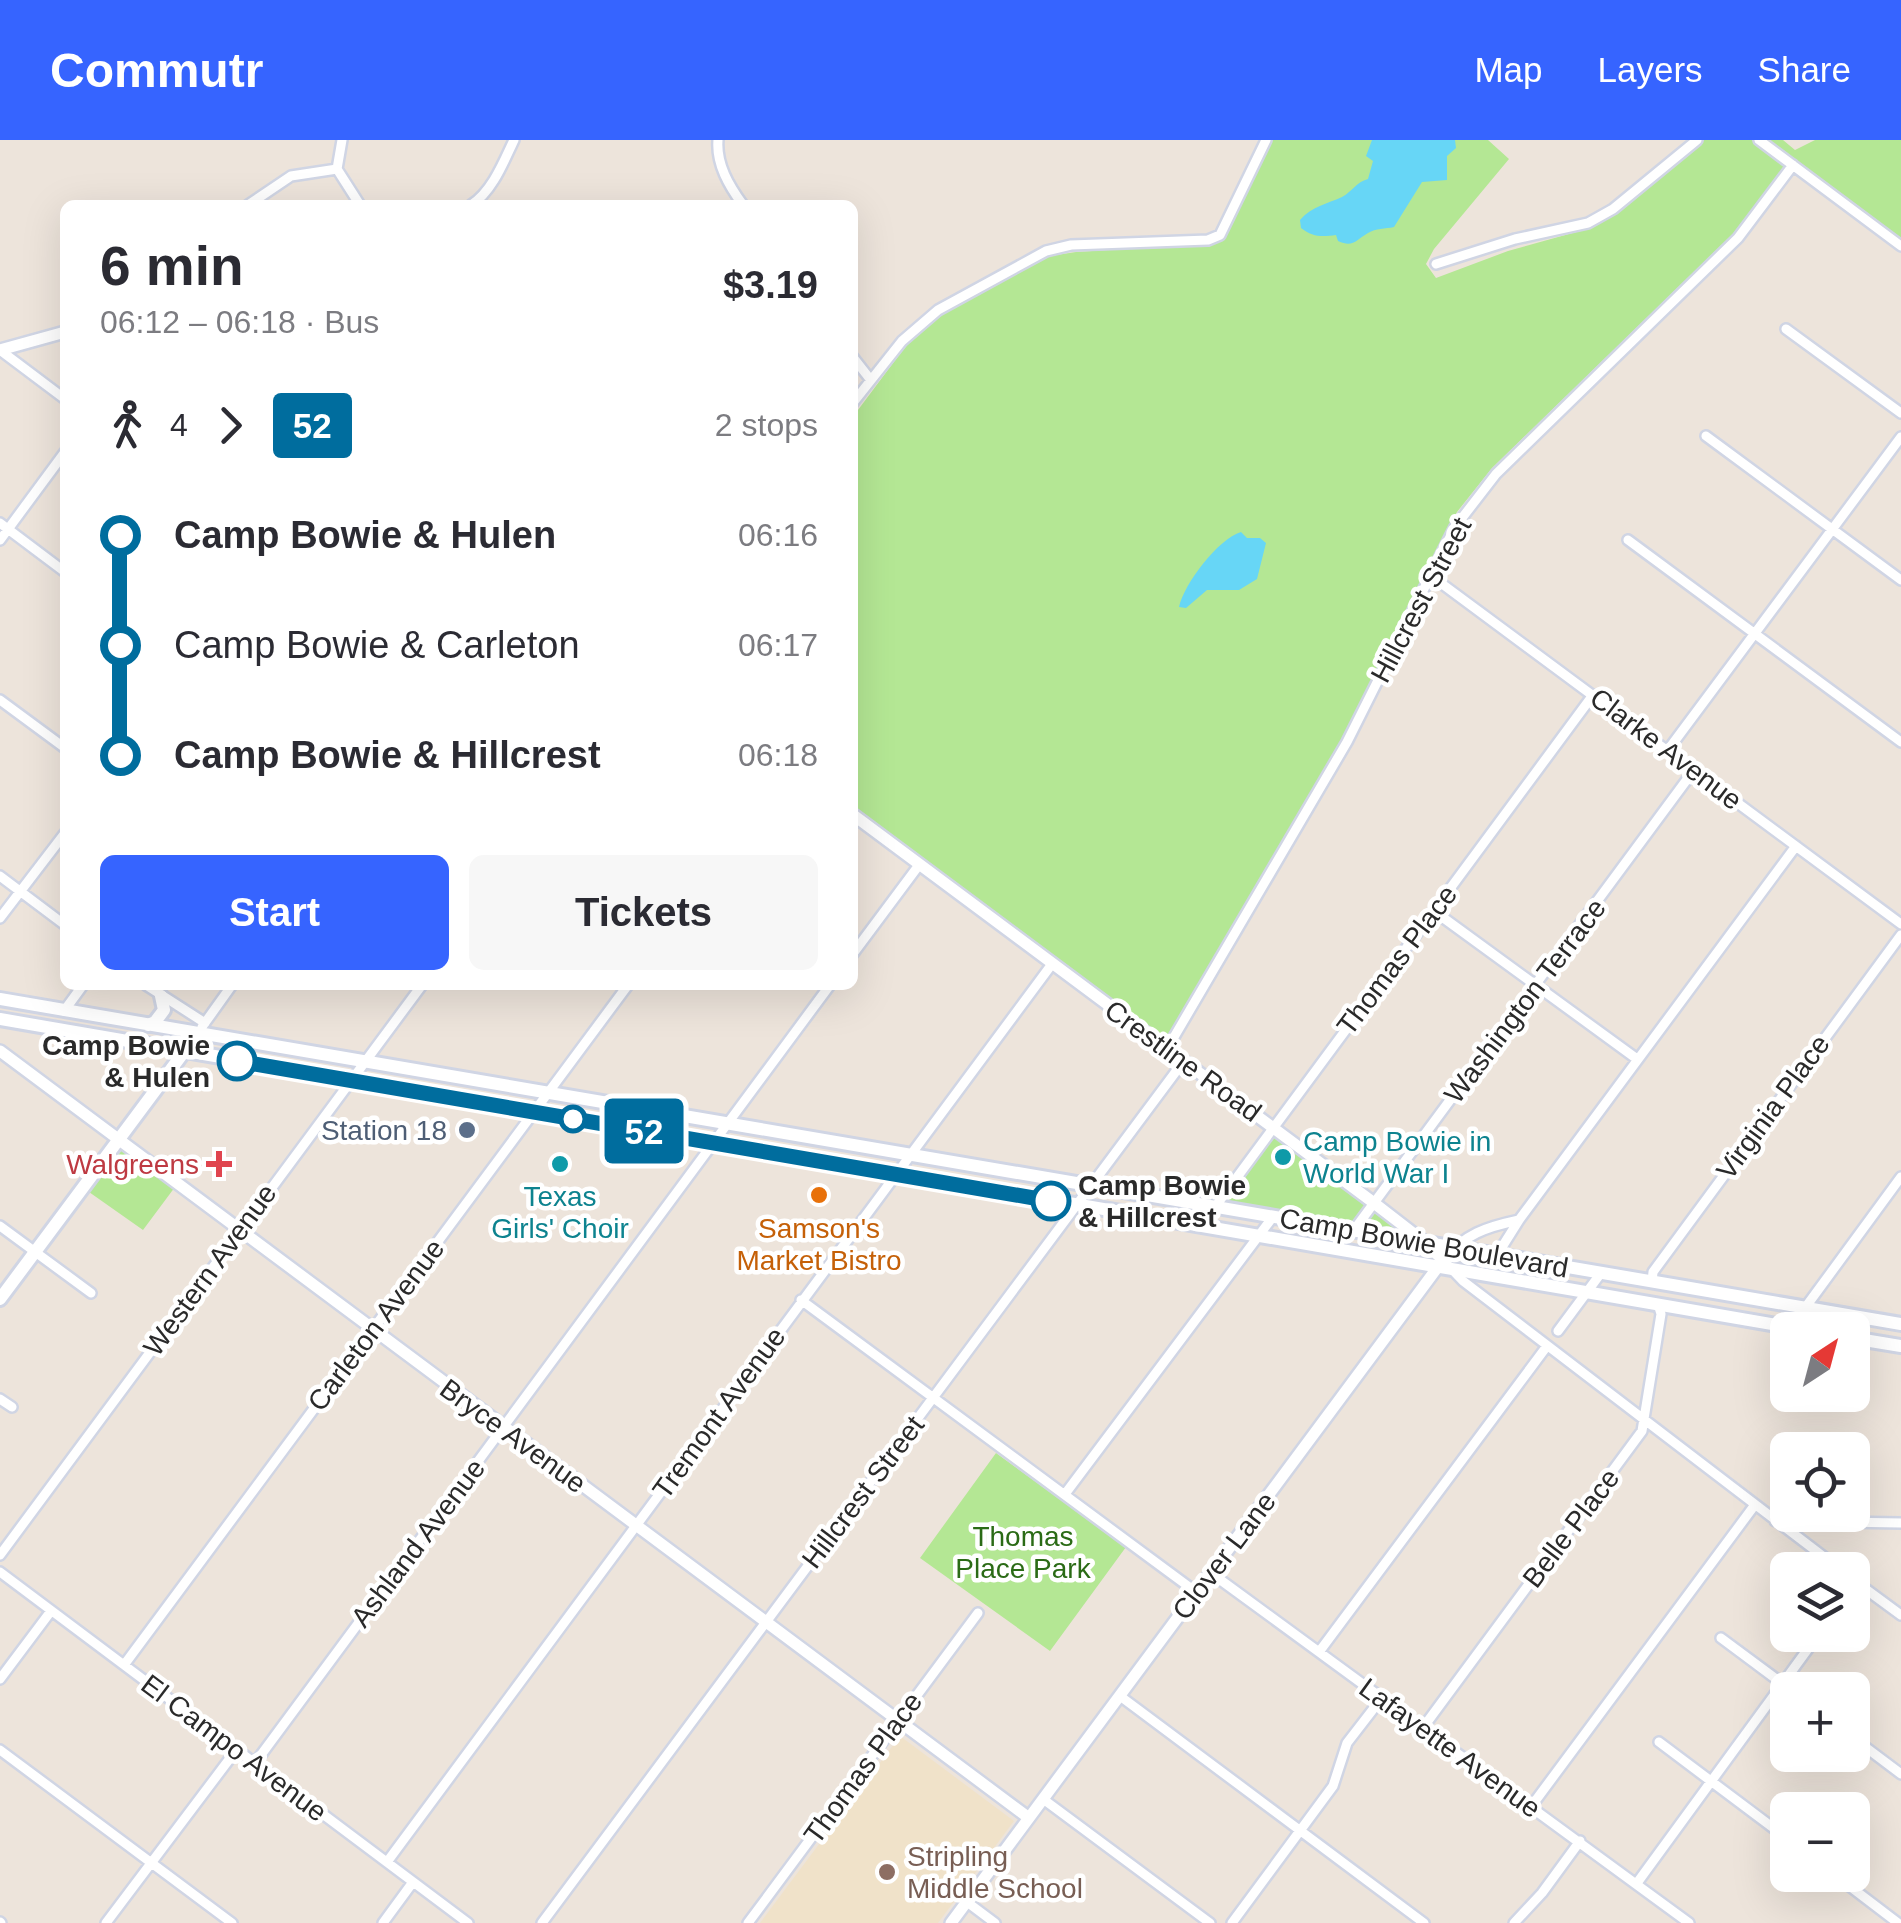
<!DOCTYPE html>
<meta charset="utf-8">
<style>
body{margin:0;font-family:Arial,sans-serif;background:#f7f7f7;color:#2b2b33;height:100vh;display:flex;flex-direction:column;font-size:38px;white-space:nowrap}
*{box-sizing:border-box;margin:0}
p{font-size:32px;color:#7c7c81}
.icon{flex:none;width:55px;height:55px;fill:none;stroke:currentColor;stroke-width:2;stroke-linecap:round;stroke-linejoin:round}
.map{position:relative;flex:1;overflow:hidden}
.sheet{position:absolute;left:60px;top:60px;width:798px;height:790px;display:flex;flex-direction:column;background:#fff;border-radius:15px;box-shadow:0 10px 40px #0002}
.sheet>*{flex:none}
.badge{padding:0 20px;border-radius:8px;font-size:35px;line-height:65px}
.needle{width:65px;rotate:36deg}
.buttons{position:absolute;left:1770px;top:1172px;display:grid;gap:20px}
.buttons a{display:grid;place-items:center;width:100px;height:100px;border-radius:15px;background:#fff;box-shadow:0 10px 40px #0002;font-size:50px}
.map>.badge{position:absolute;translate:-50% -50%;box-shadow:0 0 0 5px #fff}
.legs{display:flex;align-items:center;gap:15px;height:110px;padding:0 40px;font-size:32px}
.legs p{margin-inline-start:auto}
.overview{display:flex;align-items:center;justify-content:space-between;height:170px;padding:0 40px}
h1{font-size:55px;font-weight:800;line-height:75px}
.cta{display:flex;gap:20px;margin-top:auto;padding:20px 40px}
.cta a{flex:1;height:115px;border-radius:15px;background:#3664ff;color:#fff;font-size:40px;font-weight:800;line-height:115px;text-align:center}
.cta a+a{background:#f7f7f7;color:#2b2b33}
ul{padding:0 40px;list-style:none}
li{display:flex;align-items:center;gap:35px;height:110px;font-size:38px}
li i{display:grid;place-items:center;width:15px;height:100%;margin:0 12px;background:currentColor}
li i::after{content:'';width:25px;height:25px;margin:-12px;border:8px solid;border-radius:50%;background:#fff}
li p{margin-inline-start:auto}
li:first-child i{background:linear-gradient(#0000 50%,currentColor 0)}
li:last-child i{background:linear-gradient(currentColor 50%,#0000 0)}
header{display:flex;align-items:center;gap:60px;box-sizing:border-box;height:140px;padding:0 50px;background:#3664ff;color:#fff}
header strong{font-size:48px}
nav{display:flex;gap:55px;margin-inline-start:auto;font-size:35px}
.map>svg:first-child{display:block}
</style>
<header>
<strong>Commutr</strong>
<nav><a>Map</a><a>Layers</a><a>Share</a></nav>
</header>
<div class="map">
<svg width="1901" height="1783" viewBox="0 0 1901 1783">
<rect width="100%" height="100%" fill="#ede4db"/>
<!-- education -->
<path fill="#f0e2c9" d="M900 1596 1014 1681 938 1783H760Z"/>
<!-- green -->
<path fill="#b4e794" d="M1271 0H1488L1509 19 1434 109 1426 124 1436 138 1508 111 1594 87 1623 67 1704 0H1783L1795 10 1815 0H1901V100L1798 25 1784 28 1738 89 1492 328 1457 372 1341 600 1165 900 853 667 852 278 911 199 941 174 1043 117 1076 112 1207 104 1221 99 1232 85Z
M1274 995 1403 1093 1224 1062Z
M122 1010 175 1047 143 1090 89 1052Z
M996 1313 1126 1407 1050 1511 920 1418Z"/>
<!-- water -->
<path fill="#67d6f6" d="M1372 0H1455L1456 8 1447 16V40L1422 42 1394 87C1385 89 1376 88 1368 93 1356 100 1353 108 1338 101L1336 95C1322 97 1312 97 1301 88L1300 80C1312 66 1327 64 1342 57 1353 51 1356 42 1368 39L1373 21 1366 16Z
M1241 392 1247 398H1260L1266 403 1257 439 1239 450H1207L1186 468 1179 467C1184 444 1218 399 1241 392Z"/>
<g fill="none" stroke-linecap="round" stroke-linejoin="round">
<!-- minor casing -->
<g stroke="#d0d5e4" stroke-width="14">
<path id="minor" d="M718 0C716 24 729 46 743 65
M1759 0 1901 106
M337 29 360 65
M337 29 342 0
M248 65 291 36 337 29
M471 65C492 52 504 21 514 0
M1436 124 1515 99 1588 83 1613 69 1697 0
M1786 189 1901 273
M0 210 65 259
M852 216 870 239
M852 264 902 201 938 170 1046 111 1071 105 1208 100 1220 95 1266 0
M1706 296 1901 440
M0 383 65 432
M0 400 65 312
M1628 400 1901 602
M1430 435 1901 784
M0 560 65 608
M1668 610 1901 297
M0 736 65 785
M1434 771 1637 919
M0 778 65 693
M852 815 919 725
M146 845 205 883
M64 871 83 845
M202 887 232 845
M1167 909 1347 602 1455 387 1496 334 1738 98 1793 25
M1519 1080C1486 1087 1465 1094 1443 1120L1463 1141 1841 1430
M0 1086 91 1153
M1201 1086 1593 555
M1354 1090 1694 630
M1497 1115 1519 1080 1796 706
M1652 1142 1653 1132 1901 795
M801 1160 1196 1452
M1791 1187 1901 1037
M1558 1191 1601 1133
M0 1259 12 1267
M1065 1354 1272 1078
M1775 1381 1901 1383
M0 1415 422 845
M0 1432 468 1783
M1211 1433 1689 1783
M1852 1439 1901 1475
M1721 1498 1791 1550
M1319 1512 1547 1206
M124 1525 628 845
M0 1539 51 1471
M1120 1556 1424 1783
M1422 1589 1642 1291 1661 1174 1658 1164
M1852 1597 1901 1634
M1659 1602 1788 1699
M0 1610 232 1783
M255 1623 830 845
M1043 1659 1210 1783
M1530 1668 1754 1366
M387 1722 1052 824
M1835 1735 1898 1783
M1637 1743 1818 1495
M967 1762 995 1783
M0 1782 1 1783
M106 1783 237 1609
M383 1783 413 1742
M542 1783 1183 922
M748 1783 978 1473
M1232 1783 1333 1646 1347 1603 1381 1559
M1514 1783 1542 1753 1580 1701"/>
</g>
<!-- tertiary casing -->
<g stroke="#d0d5e4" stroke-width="16">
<path id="tertiary" d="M0 210 65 192
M852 674 1374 1063 1422 1100 1443 1120 951 1783
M0 911 1029 1678"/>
</g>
<!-- secondary casing -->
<g stroke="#d0d5e4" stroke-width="18">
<path id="secondary" d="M0 859 1901 1184
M0 879 1806 1190
M148 885 155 882 164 870 161 856
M0 1159 198 893
M1852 1198 1901 1206"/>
</g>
<!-- minor -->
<use href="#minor" stroke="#fff" stroke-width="9"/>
<!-- tertiary -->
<use href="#tertiary" stroke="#fff" stroke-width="11"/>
<!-- secondary -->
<use href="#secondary" stroke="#fff" stroke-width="12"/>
</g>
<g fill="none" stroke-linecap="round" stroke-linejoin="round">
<!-- line-1 casing -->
<g stroke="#fff" stroke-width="22">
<path id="line-1" d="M237 921 1051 1061"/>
</g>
<!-- line-1 -->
<use href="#line-1" stroke="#006d9e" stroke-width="15"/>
</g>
<!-- markers -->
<g fill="#fff" stroke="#006d9e" stroke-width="5">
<circle cx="237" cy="921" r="18"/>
<circle cx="573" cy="979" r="12"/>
<circle cx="1051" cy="1061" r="18"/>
</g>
<circle fill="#5c6f8a" stroke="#fff" stroke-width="4" cx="467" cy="990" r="10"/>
<g fill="#0f9aa8" stroke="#fff" stroke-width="4">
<circle cx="1283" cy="1017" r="10"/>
<circle cx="560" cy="1024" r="10"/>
</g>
<path fill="#e0444e" stroke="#fff" stroke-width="4" d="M214 1009h10v10h10v10h-10v10h-10v-10h-10v-10h10z"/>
<circle fill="#e8710a" stroke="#fff" stroke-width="4" cx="819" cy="1055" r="10"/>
<circle fill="#8d6e63" stroke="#fff" stroke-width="4" cx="887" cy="1732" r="10"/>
<g text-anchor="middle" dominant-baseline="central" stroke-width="9" stroke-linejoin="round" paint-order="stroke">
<!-- street labels -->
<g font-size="28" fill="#2a2a2a" stroke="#fff">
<text transform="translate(1421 460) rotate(-62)">Hillcrest Street</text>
<text transform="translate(1666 609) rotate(37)">Clarke Avenue</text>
<text transform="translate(1397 820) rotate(-53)">Thomas Place</text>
<text transform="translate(1525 861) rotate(-53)">Washington Terrace</text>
<text transform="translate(1183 921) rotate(36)">Crestline Road</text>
<text transform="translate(1773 967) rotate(-54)">Virginia Place</text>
<text transform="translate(1424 1103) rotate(10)">Camp Bowie Boulevard</text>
<text transform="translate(210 1130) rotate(-54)">Western Avenue</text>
<text transform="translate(376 1185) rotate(-53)">Carleton Avenue</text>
<text transform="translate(719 1273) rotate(-54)">Tremont Avenue</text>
<text transform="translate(513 1296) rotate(36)">Bryce Avenue</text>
<text transform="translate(863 1352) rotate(-53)">Hillcrest Street</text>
<text transform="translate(1571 1388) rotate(-53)">Belle Place</text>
<text transform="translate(418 1403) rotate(-53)">Ashland Avenue</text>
<text transform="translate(1224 1416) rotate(-53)">Clover Lane</text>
<text transform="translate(234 1608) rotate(37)">El Campo Avenue</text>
<text transform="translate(1450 1608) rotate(36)">Lafayette Avenue</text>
<text transform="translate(863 1628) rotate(-54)">Thomas Place</text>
</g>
<!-- stop labels -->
<g font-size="28" font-weight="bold" fill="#2a2a2a" stroke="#fff" text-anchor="end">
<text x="210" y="905">Camp Bowie<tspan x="210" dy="32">&amp; Hulen</tspan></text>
<text x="1078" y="1045" text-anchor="start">Camp Bowie<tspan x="1078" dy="32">&amp; Hillcrest</tspan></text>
</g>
<!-- service labels -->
<g font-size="28" fill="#4e5e75" stroke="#fff" text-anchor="end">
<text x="447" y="990">Station 18</text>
</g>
<!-- culture labels -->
<g font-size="28" fill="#0d838f" stroke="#fff" text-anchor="start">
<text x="1303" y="1001">Camp Bowie in<tspan x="1303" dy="32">World War I</tspan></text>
<text x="560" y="1056" text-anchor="middle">Texas<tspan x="560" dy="32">Girls' Choir</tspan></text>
</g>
<!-- health labels -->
<g font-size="28" fill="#be3a42" stroke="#fff" text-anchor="end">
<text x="199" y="1024">Walgreens</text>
</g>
<!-- food labels -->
<g font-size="28" fill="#c56008" stroke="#fff">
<text x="819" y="1088">Samson's<tspan x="819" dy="32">Market Bistro</tspan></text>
</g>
<!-- park labels -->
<g font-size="28" fill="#2b6b16" stroke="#fff">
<text x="1023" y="1396">Thomas<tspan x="1023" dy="32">Place Park</tspan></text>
</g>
<!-- education labels -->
<g font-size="28" fill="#785e54" stroke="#fff" text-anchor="start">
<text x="907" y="1716">Stripling<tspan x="907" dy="32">Middle School</tspan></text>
</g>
</g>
</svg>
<div class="buttons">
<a><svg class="needle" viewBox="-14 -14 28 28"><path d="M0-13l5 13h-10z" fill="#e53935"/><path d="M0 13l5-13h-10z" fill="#7c7c81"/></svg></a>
<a><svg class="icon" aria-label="locate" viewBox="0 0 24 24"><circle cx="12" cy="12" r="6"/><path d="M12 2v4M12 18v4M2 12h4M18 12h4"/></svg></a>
<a><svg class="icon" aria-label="layers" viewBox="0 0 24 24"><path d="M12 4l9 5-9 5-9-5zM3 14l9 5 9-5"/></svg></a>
<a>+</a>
<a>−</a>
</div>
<b class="badge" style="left:644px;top:991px;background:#006d9e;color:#fff">52</b>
<section class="sheet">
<div class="overview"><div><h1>6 min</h1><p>06:12 – 06:18 · Bus</p></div><b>$3.19</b></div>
<div class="legs"><svg class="icon" aria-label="walk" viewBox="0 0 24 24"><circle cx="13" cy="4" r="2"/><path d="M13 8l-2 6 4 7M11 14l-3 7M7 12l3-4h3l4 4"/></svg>4<svg class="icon" aria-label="forward" viewBox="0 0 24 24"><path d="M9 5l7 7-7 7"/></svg><b class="badge" style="background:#006d9e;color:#fff">52</b><p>2 stops</p></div>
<ul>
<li><i style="color:#006d9e"></i><b>Camp Bowie &amp; Hulen</b><p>06:16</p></li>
<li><i style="color:#006d9e"></i><span>Camp Bowie &amp; Carleton</span><p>06:17</p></li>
<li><i style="color:#006d9e"></i><b>Camp Bowie &amp; Hillcrest</b><p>06:18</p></li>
</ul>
<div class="cta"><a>Start</a><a>Tickets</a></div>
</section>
</div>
